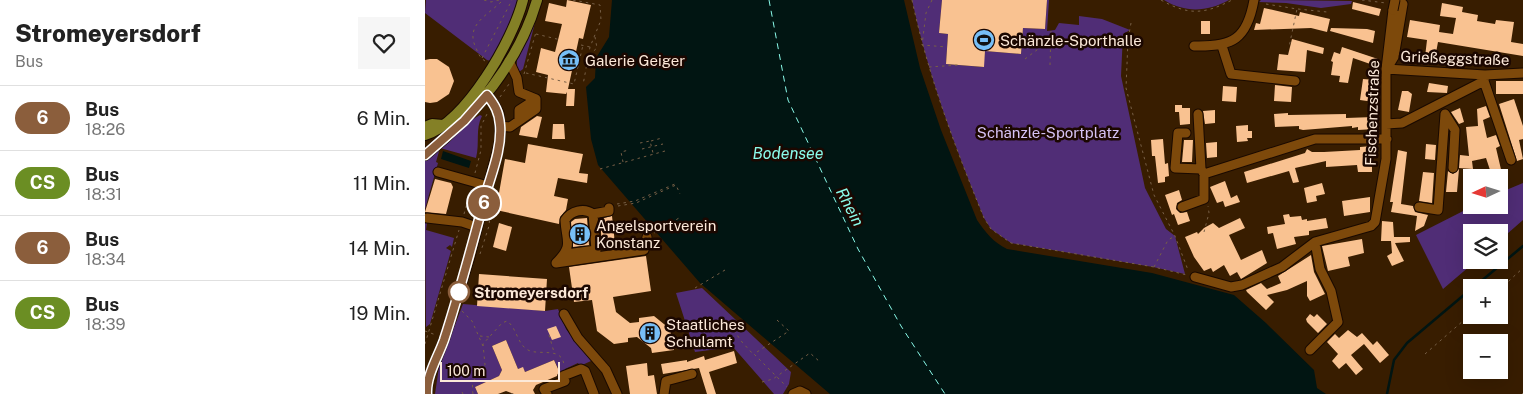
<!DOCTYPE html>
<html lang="de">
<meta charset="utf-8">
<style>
body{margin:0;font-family:"Public Sans",sans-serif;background:#f6f6f6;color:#222;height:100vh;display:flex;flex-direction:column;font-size:19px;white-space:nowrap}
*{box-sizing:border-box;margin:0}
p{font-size:16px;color:#767676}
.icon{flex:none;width:28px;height:28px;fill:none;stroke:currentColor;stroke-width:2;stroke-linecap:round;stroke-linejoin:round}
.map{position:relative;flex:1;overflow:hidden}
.details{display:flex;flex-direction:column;background:#fff;width:425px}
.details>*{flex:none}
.badge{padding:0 10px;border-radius:16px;font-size:18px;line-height:32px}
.needle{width:32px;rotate:266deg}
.tools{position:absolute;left:1038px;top:169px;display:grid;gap:10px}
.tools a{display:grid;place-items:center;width:45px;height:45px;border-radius:0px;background:#fff;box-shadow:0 5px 20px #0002;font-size:25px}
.scale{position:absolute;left:15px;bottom:12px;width:120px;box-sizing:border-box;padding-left:5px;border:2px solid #fce9d9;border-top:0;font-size:14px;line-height:18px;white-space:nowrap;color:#fce9d9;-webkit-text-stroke:4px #1b0700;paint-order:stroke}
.map>.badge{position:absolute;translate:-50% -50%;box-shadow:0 0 0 2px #fff}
.round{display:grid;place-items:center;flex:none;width:52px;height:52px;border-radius:0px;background:#f6f6f6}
.head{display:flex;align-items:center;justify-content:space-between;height:85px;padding:0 15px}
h1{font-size:24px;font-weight:800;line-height:38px}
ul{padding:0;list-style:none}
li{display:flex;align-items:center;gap:15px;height:65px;padding:0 15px;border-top:1px solid #e0e0e0}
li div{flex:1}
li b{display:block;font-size:19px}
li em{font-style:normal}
li .badge{min-width:55px;font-weight:700;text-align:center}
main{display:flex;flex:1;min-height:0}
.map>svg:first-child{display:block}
</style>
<main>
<section class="details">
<div class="head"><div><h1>Stromeyersdorf</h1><p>Bus</p></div><a class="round"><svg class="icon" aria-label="heart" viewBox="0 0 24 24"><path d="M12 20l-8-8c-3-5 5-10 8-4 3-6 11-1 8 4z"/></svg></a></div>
<ul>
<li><span class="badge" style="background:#8b5e3c;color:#fff">6</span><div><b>Bus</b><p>18:26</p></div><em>6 Min.</em></li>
<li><span class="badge" style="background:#6b8e23;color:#fff">CS</span><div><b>Bus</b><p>18:31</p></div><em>11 Min.</em></li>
<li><span class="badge" style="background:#8b5e3c;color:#fff">6</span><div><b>Bus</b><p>18:34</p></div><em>14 Min.</em></li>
<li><span class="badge" style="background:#6b8e23;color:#fff">CS</span><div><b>Bus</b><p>18:39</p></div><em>19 Min.</em></li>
</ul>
</section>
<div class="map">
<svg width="1098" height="394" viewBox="0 0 1098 394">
<rect width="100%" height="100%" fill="#381d00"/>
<!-- green -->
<path fill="#502d76" d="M1 0H93L89 16 66 61 62 60 0 13Z
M487 0H517L514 33 523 34 521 64 558 67 560 51 596 54 598 28 620 29 622 0H624L622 31 630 30 634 23 654 25V16L677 19 705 30 698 34 696 76 720 188 741 229 750 236 760 274 728 267 586 243 566 229 559 218C530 147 503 75 487 0Z
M739 0H804C782 12 760 13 739 0Z
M836 0 927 1 926 4 896 8 861 3 834 2Z
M113 11 98 69 94 72C85 59 107 24 113 11Z
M55 115 57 116C50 129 55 143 51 158L15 148 11 162 13 163 0 209V158L31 135 45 121Z
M1098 183V220L1074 241V232H1046V260H1052L1018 289 991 235 1050 205H1074V193Z
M0 223H2L1 230 29 238 27 247 25 245 21 248 26 251 5 324 1 327Z
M277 288 366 372 364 384 358 394H349L308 347 270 352 251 293Z
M38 304 120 311 133 309 141 329 166 361 155 366 153 363 140 369 142 375 136 374 129 360 100 372 98 368 93 369 81 340 67 346 77 370 74 376 50 387 53 394H10L14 367Z"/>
<!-- water -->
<path fill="#011512" d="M187 0H479L495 68 516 130 552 220C561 233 568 242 582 249L727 273 809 295 841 323 889 370 892 388 901 394H405L275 283 173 165 166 139 161 87 170 78 171 58 184 37Z
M18 151 46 161 44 168 16 159Z"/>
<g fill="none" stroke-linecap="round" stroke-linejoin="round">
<!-- stream -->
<path stroke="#011512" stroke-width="2.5" d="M1048 288 1098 246
M962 394 969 360 982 343 1046 289"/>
<!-- ferry -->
<path stroke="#8afbea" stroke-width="1" stroke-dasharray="6 5" stroke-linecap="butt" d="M344 0 363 100 433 249 476 326 520 394"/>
</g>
<!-- building -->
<path fill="#f9c291" d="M142 0 166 5 158 39 154 38 143 89H150L149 106H141L142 92 141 94 121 92 123 75 111 72 116 48 130 52 137 24 120 21 124 3 141 7Z
M517 0H622L620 29 598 28 596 54 560 51 559 67 521 64 523 34 514 33Z
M928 2 956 9 954 16 927 9Z
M1017 3 1038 7 1037 12 1053 15 1052 21 1070 24 1071 20 1089 22 1086 42 1098 44V56L1013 42 1010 58 1000 57 1002 40 982 37 985 20 1015 25 1014 32 1028 34 1031 18 1015 16Z
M839 8 874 16 875 12 905 19 902 32 886 28 829 30 831 23 835 24Z
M776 21H785V34H776Z
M906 28 942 29 950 31 948 43 905 31Z
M867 39 899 48 898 54 882 50 880 72 852 70 854 54 863 55Z
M917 47 953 59 951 66 928 58 923 83 914 82 915 76 906 75 908 62 906 61 909 52 915 54Z
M5 59H12L24 67 29 81 24 94 12 102 5 103 0 102V60Z
M938 79 951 80 949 102 935 100Z
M1071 81H1098V94H1071Z
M1004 83 1023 86 1022 93 1002 92Z
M850 85 867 87 866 102 849 101Z
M798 86 812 87 811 102 797 101Z
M977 91H983L987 94 984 112 973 110Z
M1089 99 1098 126V139L1094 140 1098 159 1092 161 1074 104Z
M750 105H757V108H765V124L755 125 754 112H750Z
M1061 106 1065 117 1058 120 1062 138 1071 135 1075 146 1071 148 1078 178H1056L1055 172 1065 170 1061 158 1047 161 1048 169 1034 168 1035 155 1044 156 1041 127 1053 126 1052 109Z
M1035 108 1039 122 1034 124 1026 112Z
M790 110V123L780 124 778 111Z
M863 113V115L921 114V118L949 117 950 129 933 130V127L927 128V126L878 130 874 129V126L850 127 849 114Z
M112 116 117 117 112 138 94 135 96 127Z
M128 124H139L140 139H127Z
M823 125V131H827V138H822L823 141 812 142 811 126Z
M738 139 740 164 743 163 744 176 740 177V182L733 183 730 156H727L726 140Z
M759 140H768L767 162H757Z
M792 142V157L782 158 781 143Z
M103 144 158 154 154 173 163 174 162 183 133 178 129 196 143 199 141 210 135 217 134 224 71 210 80 159 100 163Z
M1001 144 1011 145 1010 160 1000 159Z
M947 146V172H933L932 165 901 167V161L870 168 874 182 868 183 864 171 822 183 819 172 880 153 882 149 887 152H899L935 150V147Z
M973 150 982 152 976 204 988 206 990 212 1003 215 999 226 990 231 992 216 966 212 968 202H965Z
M1034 169 1032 192H1021L1023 171 1028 174Z
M998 172 1009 173 1007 203 994 201Z
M10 179 26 183 28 187 21 214 0 212Z
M800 181 806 198 812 195 815 202 800 207 798 201 792 203 785 187Z
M897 183 900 194 891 196 892 201 882 203 879 188Z
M754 190 757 200 752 203 751 209 755 213 762 212 765 221 753 225 749 214 747 215 740 195Z
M945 197V212L919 216 917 201Z
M864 214 865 217 876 216 877 220 882 219V221L901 218 903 228 884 231V235L869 237 871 244 852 249 848 233 843 234 842 227 860 224 858 215Z
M187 216 190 244 177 246 175 219Z
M162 218 164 245 148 247 146 222 150 219Z
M815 218 820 228 804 235 816 260 837 250 842 263 816 279 812 272 805 276 799 265 788 272 786 268 779 271 769 257 760 237 772 232 773 234 779 228 788 223 794 228Z
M957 221 968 222 969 237H985V242L970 243 979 261 967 266 962 256 967 253 966 241H956Z
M74 223 87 227 81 251 68 247Z
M937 239 939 253 923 257 925 266 903 271 897 246Z
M886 255 889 272 900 294 885 301 882 296V281L862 290 842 295 849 302 841 310 822 292 821 290 836 283 842 289 856 283 853 276Z
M221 256 226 291 188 297 191 312 205 323 214 322V318L229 316 245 329 249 350 227 353 226 348 212 337 203 338V342L189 344 172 331 167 300 149 302 144 267Z
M54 274 122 279 120 311 52 306Z
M885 314 889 317 892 314 902 324 893 333 882 322 881 319Z
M131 326 136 337 127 340 122 329Z
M923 330 932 337 937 333 948 345 952 341 964 355 955 363 939 344 926 355 938 369 931 375 921 363 914 369 907 361 913 354 902 342 910 334 914 338Z
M81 340 93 369 98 367 100 372 129 360 134 371 132 376 111 385 108 390 110 394H89L81 391 73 394H53L50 387 74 376 77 370 67 346Z
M309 351 312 363 284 372 291 394H282L274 368 238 374 236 364 262 360V362L279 356 280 360Z
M222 363 223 376 229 375 232 394H205L201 366Z"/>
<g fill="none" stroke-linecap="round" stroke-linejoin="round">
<!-- minor casing -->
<g stroke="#190900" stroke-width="11">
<path id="minor" d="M769 46C808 47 822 39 829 0
M797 46 806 74 870 81
M84 61 92 78 94 92 111 99
M963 67 969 57 978 4
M961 69 1060 75 1098 73
M1059 81 1086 160
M773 114 776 169
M1020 114 1030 130 1028 168
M94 119V110L111 99
M961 124 977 123 1059 81 1060 75
M75 126 85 127 111 109V99
M761 133H753L750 168 776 169 779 174
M13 172 63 186
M757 207 779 199V174L890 139H962
M994 207 1013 210 1020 114
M168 214 184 211V208
M2 218 37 222 52 227
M141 254 171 250 168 214C159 207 146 211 140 220 141 242 149 245 131 263L219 250 222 237
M770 277 806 287 817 285 857 267 890 242 946 226 950 222 961 159V69L968 10
M139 314 153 338 181 370 192 394
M885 350 913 322 906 291 895 269 890 242
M2 394 3 381 20 338 45 257 75 139 74 113 69 104 57 91
M122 394 119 389 140 381 138 376 156 369 160 371 169 394
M239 394 241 381 267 374
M368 394 375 391 381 394"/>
</g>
<!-- major casing -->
<g stroke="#190900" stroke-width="12">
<path id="major" d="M0 127 7 124 18 125
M0 135C41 122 88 40 98 0
M0 155C50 115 94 62 112 0"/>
</g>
<!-- path -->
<path stroke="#775f46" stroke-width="1" stroke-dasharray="2.5 4" stroke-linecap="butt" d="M59 0 66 2 74 0
M148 0 175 5 176 20 165 47 158 85
M487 0C503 75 530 147 559 218L566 229 586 243 729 267 762 275
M507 0 501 13 497 45 522 47
M736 0C764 16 780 14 807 0
M937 0 961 3
M841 4 872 9 864 47
M873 9 902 12
M706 23 703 40 701 88 729 195 750 236 763 270
M111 34 136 40
M156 45 165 47
M164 55 172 48 170 37
M57 58 87 0
M600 59 625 40
M60 61C55 58 53 53 51 48 39 24 65 14 78 0
M625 65 626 31
M504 67 534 65
M101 73 149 84 158 45
M99 74 111 32
M75 97 84 84
M226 141 237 138
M215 143 225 141 228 153
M217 149 238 144
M198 162 196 152 204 150
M175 169 240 151
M50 173 56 150V126L63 112
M192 204 210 201 250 184 251 185
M193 206 211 203 251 185 255 194
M39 214 46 189
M779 232 784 213 783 206
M229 233 254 218
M55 254 64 226 65 215
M729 267 743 240 750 236
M270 288 300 270
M1074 290 1098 268
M37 311 47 321 58 346
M352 320 364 331 329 354 362 387
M305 325 317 342 328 354
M0 331 11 335
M124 335 129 352
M55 336 64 337
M0 344 34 230
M1000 354 1046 314
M337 382 348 379 385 353 395 362
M37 392 38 394
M48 394C45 376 54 378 60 365L58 344 77 323 82 321C92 328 92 344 103 350 114 356 138 346 139 366
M87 394V393
M1097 394 1098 393"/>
<!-- minor -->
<use href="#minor" stroke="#7d490b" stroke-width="9"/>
<!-- major -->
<use href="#major" stroke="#848026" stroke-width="10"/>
<!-- minor-bridge casing -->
<g stroke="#190900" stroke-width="11" stroke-linecap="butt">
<path id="minor-bridge" d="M968 10 970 0"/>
</g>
<!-- minor-bridge -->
<use href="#minor-bridge" stroke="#7d490b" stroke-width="9"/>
</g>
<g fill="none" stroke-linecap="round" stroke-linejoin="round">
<!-- line casing -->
<g stroke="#fff" stroke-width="11">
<path id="line" d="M0 155 39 121 62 95C70 105 74 112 75 125 77 148 67 172 61 193 48 242 35 291 19 340 13 357 1 376 2 394"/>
</g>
<!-- line -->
<use href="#line" stroke="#8b5e3c" stroke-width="8"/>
</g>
<!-- icons -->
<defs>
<g id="stadium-disc" transform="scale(1.125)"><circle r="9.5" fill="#77bff7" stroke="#1b0700"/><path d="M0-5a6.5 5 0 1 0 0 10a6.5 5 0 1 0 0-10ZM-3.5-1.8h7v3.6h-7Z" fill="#111"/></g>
<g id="museum-disc" transform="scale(1.125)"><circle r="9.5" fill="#77bff7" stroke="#1b0700"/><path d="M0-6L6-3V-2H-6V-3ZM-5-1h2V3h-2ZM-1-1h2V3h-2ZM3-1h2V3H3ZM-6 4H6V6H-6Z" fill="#111"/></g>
<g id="building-disc" transform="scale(1.125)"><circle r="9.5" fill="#77bff7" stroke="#1b0700"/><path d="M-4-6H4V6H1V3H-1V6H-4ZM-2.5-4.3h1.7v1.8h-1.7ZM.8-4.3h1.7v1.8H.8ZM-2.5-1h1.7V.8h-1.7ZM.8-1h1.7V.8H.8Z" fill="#111"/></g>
</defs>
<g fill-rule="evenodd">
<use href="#stadium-disc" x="559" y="40"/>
<use href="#museum-disc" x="144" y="60"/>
<use href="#building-disc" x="155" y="234"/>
<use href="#building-disc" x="225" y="333"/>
</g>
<!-- markers -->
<circle fill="#fff" stroke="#8b5e3c" stroke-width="2.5" cx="34" cy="292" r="10"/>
<g text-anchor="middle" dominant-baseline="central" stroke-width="5" stroke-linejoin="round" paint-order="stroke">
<!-- poi labels -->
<g font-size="15" fill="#fce9d9" stroke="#1b0700" text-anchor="start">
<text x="575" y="40">Schänzle-Sporthalle</text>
<text x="160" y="60">Galerie Geiger</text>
<text x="171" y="225">Angelsportverein<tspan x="171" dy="17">Konstanz</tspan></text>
<text x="241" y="324">Staatliches<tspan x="241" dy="17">Schulamt</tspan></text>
</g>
<!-- street labels -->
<g font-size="15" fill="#fce9d9" stroke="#1b0700">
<text transform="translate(1030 58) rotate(2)">Grießeggstraße</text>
<text transform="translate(947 113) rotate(-88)">Fischenzstraße</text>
</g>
<!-- park labels -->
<g font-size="15" fill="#d6c3f5" stroke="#1b0700">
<text x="623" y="132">Schänzle-Sportplatz</text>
</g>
<!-- stop labels -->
<g font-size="15" font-weight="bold" fill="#fce9d9" stroke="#1b0700" text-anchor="start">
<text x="49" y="292">Stromeyersdorf</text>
</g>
<!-- water labels -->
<g font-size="16" font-style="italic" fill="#8afbea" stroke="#1b0700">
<text x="363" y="153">Bodensee</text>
<text transform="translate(425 207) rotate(62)">Rhein</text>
</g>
</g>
</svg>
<div class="tools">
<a><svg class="needle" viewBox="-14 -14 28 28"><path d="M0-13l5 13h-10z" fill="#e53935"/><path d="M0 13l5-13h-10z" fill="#767676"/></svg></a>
<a><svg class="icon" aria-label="layers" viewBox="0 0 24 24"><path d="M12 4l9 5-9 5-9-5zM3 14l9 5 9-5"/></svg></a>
<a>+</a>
<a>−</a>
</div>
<div class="scale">100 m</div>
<b class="badge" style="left:59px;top:203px;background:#8b5e3c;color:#fff">6</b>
</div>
</main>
